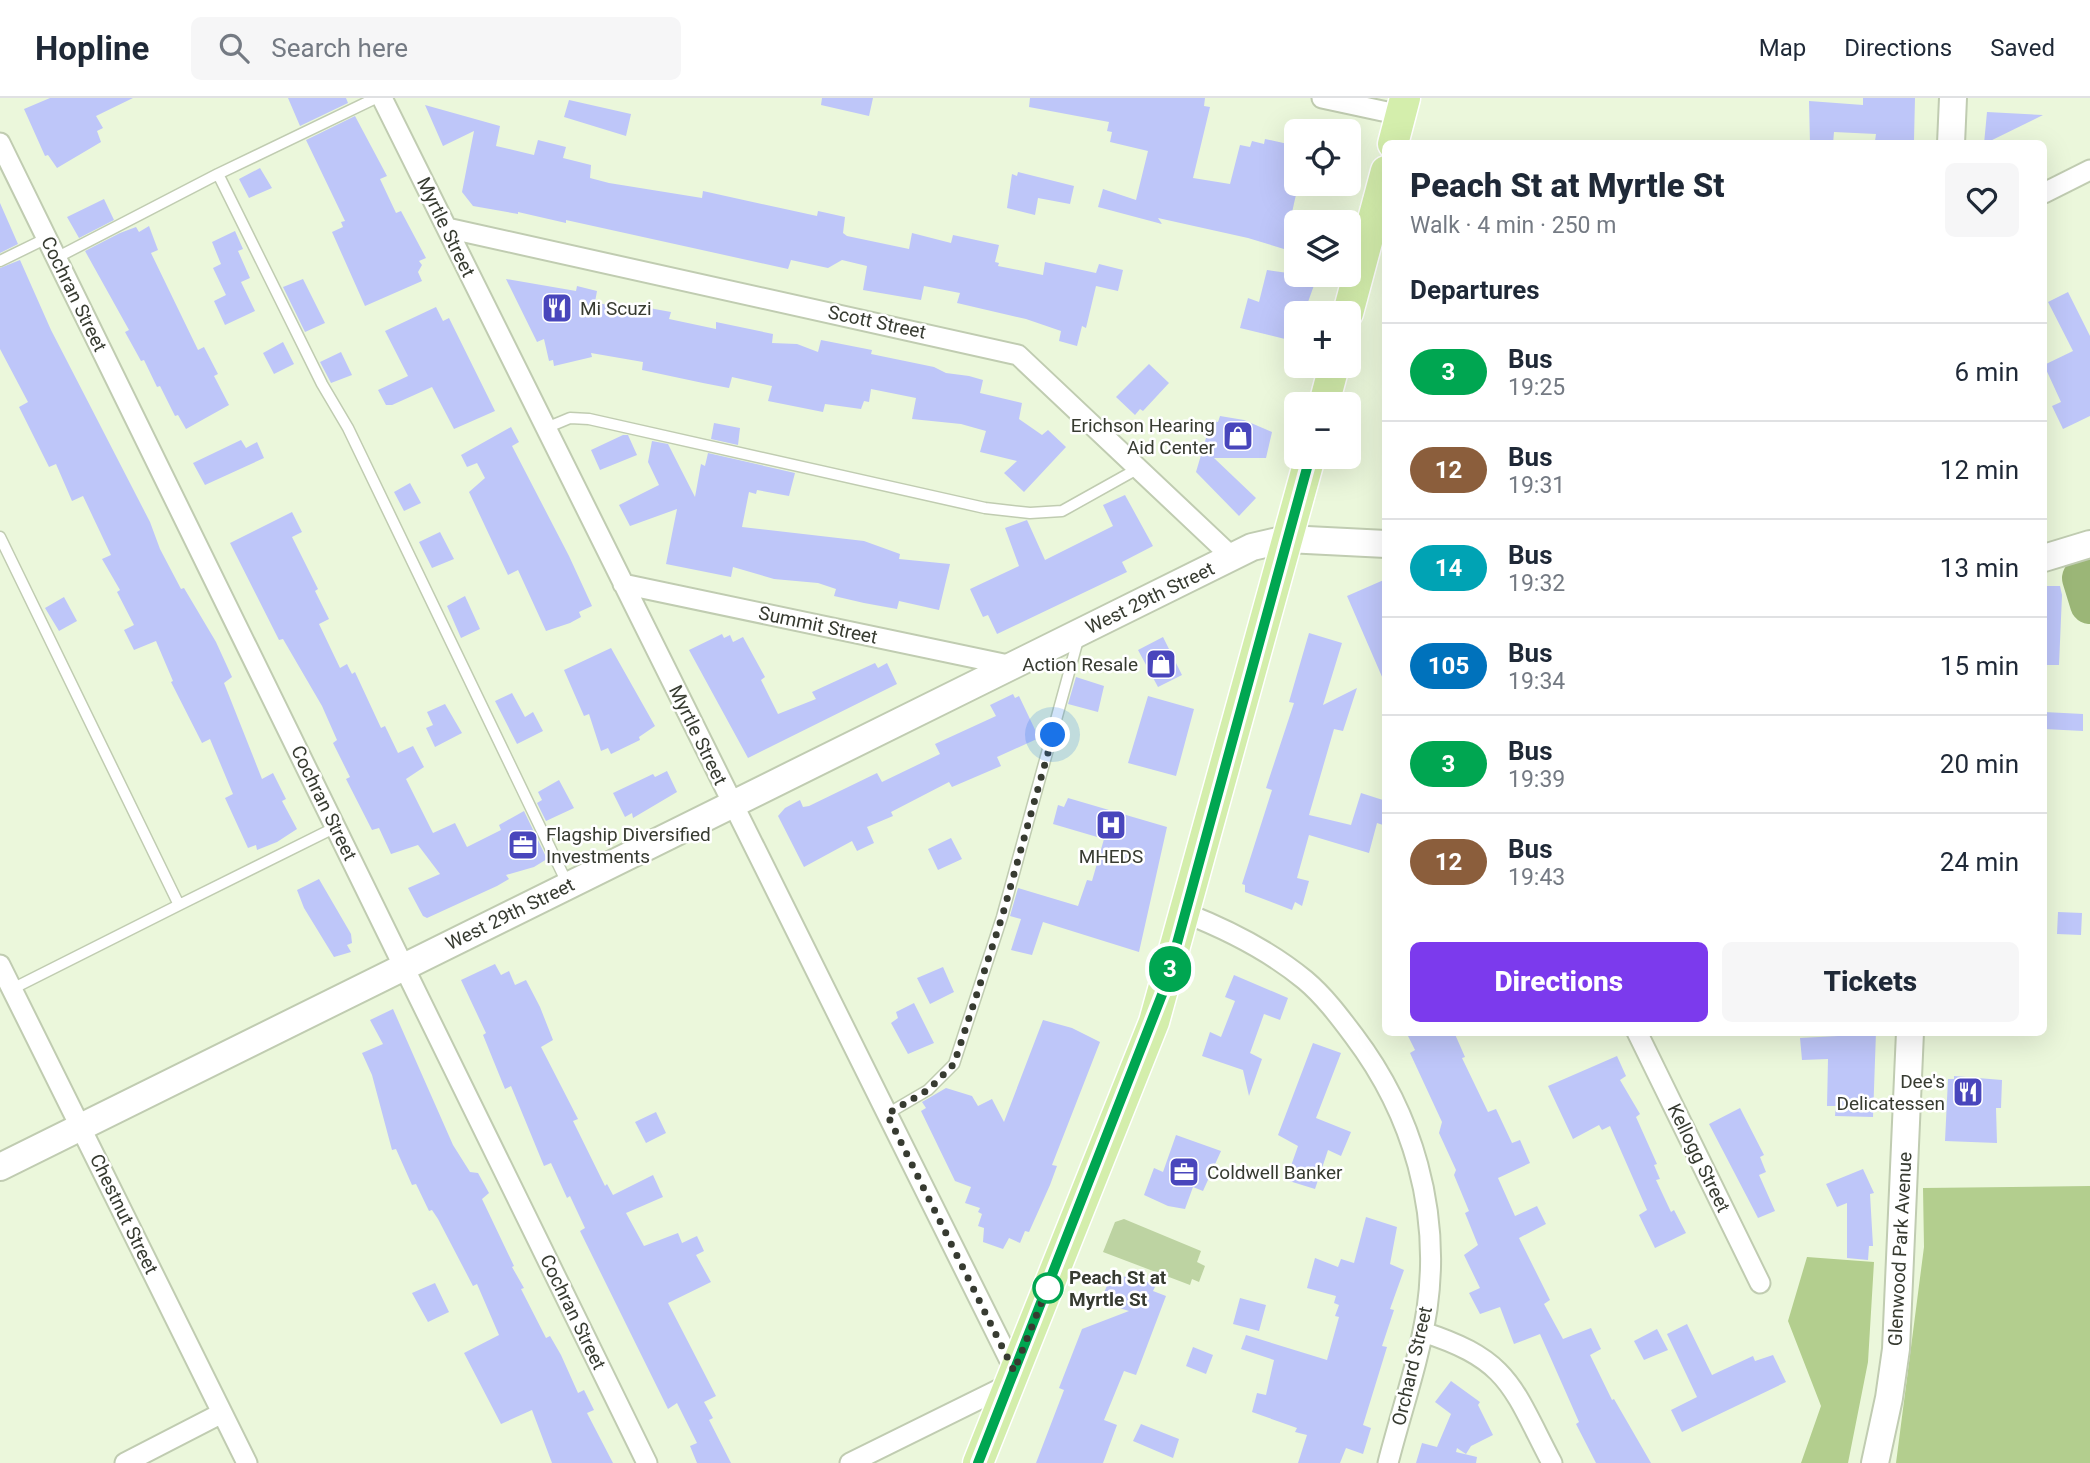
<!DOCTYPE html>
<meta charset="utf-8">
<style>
body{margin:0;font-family:Roboto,sans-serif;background:#f6f6f7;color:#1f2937;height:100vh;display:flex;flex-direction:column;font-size:26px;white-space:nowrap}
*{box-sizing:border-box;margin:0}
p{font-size:23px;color:#747a83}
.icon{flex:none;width:38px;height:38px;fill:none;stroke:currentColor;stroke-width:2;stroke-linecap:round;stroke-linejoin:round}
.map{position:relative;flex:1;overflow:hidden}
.drawer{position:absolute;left:1382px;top:42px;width:665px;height:896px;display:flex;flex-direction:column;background:#fff;border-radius:10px;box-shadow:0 7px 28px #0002}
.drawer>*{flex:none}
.badge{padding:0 14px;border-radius:23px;font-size:24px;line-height:46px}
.fabs{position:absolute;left:1284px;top:21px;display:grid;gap:14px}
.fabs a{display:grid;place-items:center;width:77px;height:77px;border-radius:10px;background:#fff;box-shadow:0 7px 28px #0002;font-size:35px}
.you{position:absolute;width:35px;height:35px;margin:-18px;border:5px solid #fff;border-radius:50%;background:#1a73e8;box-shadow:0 0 0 10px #1a73e833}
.map>.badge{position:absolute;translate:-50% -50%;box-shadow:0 0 0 4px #fff}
h2{padding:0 28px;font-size:26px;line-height:63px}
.round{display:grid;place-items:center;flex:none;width:74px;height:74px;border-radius:10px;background:#f6f6f7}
.headline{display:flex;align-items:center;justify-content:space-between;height:119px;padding:0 28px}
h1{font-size:33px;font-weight:800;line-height:52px}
.cta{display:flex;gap:14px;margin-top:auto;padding:14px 28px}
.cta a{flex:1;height:80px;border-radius:10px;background:#7c3aed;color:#fff;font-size:28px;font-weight:800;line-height:80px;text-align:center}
.cta a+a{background:#f6f6f7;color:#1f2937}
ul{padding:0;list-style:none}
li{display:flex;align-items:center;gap:21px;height:98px;padding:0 28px;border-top:2px solid #e0e1e3}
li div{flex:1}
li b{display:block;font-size:26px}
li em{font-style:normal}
li .badge{min-width:77px;font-weight:700;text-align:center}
header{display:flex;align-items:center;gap:42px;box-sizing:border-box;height:98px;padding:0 35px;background:#fff;border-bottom:2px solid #e0e1e3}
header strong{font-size:33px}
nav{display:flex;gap:38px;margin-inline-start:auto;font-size:24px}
.search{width:490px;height:63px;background:#f6f6f7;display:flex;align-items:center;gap:18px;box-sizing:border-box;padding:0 24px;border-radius:10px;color:#747a83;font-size:26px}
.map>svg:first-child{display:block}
</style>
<header>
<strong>Hopline</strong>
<div class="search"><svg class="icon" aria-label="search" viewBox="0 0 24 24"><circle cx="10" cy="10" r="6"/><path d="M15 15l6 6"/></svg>Search here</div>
<nav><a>Map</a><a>Directions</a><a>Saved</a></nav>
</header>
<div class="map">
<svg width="2090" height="1365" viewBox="0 0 2090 1365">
<rect width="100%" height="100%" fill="#ebf7db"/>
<!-- green -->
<path fill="#bdd3a2" d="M1124 1121 1201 1153 1197 1164 1205 1168 1199 1184 1192 1181 1190 1187 1103 1154 1115 1124Z"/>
<!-- forest -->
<path fill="#b3ce8e" d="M2090 1088V1365H1896L1924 1149 1923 1090Z
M1807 1159 1874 1164 1868 1264 1848 1365H1801L1821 1308 1788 1223Z"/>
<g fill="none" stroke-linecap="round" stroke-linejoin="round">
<!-- river -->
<path stroke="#9bb677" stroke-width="40" d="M2082 480 2090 506"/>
</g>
<!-- building -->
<path fill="#bec6f9" d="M50 0H133L96 18 103 30 97 33 101 44 57 70 48 57 45 58 24 11Z
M288 0H346L348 5 300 28Z
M822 0H873L869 18 821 7Z
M1030 0H1205L1204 8 1210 9 1193 80 1230 86 1240 47 1250 49 1252 43 1264 46 1265 41 1297 48V92L1291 119 1297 120V155L1248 140 1158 120 1162 126 1098 109 1103 91 1136 102 1148 53 1110 44 1112 34 1107 33 1109 24 1029 9Z
M1863 0H1915L1914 42 1875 43 1876 36 1834 34 1833 46H1810L1809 3 1863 7Z
M569 2 631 16 626 38 564 19Z
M425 7 500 28 496 48 534 57 538 42 566 49 563 60 591 67 590 80 609 85 702 100 703 93 817 118 818 113 845 119 843 135 847 138 909 151 912 135 951 145 953 137 999 147 995 164 999 165 998 168 1043 177 1045 164 1096 175 1099 166 1123 172 1118 193 1096 188 1086 230 1082 228 1077 248 1059 243 1061 233 1026 221 957 205 960 195 924 188 921 202 863 192 867 168 842 162 828 170 791 162 788 171 566 122V125L518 114V116L473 108 462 94 474 33 443 48Z
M1987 14 2043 17 1984 46Z
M355 18 387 78 380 81 396 115 401 113 426 160 419 163 422 167 418 174 422 183 365 208 332 134 343 129 341 124 345 123 306 42Z
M260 70 272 90 249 100 239 81Z
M1018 74 1074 88 1070 106 1038 100 1035 117 1007 110 1012 76 1017 78Z
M104 101 114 122 79 140 67 119Z
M0 105 18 146 0 155Z
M149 128 158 152 151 155 198 252 204 249 218 276 214 278 229 307 186 331 178 317 175 318 160 288 157 289 144 262 141 263 125 234 129 232 85 153 120 135 136 129 139 134Z
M235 133 243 151 238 153 250 180 241 184 255 213 225 227 214 203 226 197 213 170 221 166 212 144Z
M20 162 51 232 150 424 160 451 181 491 184 490 216 544 232 579 224 585 262 681 273 675 286 701 282 703 297 731 277 744 257 752 256 747 248 750 225 700 233 696 210 641 202 645 171 584 173 583 156 543 134 552 124 532 134 527 117 494 120 492 102 461 111 457 83 398 72 403 56 366 49 369 19 309 28 304 0 251V170Z
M1267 172 1317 179 1304 215H1297V244L1240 230 1248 200 1259 204Z
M303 181 325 225 305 234 283 189Z
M506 181 576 193 577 188 597 193 595 204 648 217 649 210 671 214 669 221 716 231V224L773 236 772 245 797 246 818 254 821 242 872 252 871 256 934 269 946 275 969 278 983 282 980 295 1022 305 1019 321 1042 337 1048 332 1066 349 1024 394 1004 375 1017 363 980 354 986 333 961 326 912 321 916 300 871 291 869 304 864 303 861 311 825 306 823 314 768 303 772 288 732 279 729 290 703 285 642 272 643 264 591 255 592 259 554 268 553 262 549 263 544 241 537 244Z
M2068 194 2090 238V318L2063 331 2052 308 2061 304 2044 267 2073 253 2048 204Z
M436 209 443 223 449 220 495 313 454 331 432 289 392 307H386L378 292 408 278 385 233Z
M283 244 294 266 274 276 263 255Z
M341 254 352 277 331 285 320 264Z
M1149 266 1169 285 1143 313 1140 311 1135 317 1116 299Z
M1220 318 1244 322 1272 334 1266 360H1214L1256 400 1239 418 1196 374 1211 323 1218 324Z
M714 325 740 330 738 347 711 341Z
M511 329 519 344 512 348 569 458 592 508 579 514 581 519 570 525 546 533 518 472 508 477 469 394 485 380 477 365 467 369 461 357Z
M623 337H628L637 357 600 372 591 352Z
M241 342 246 350 257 344 264 360 205 387 193 365Z
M652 343 668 346 695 399 701 366 705 368 708 355 795 375 789 398 757 392 756 396 749 394 742 429 864 443 900 456 899 461 950 466 939 512 899 503 897 511 864 505 834 498 836 491 818 485 774 481 733 469 731 479 666 466 677 411 630 428 619 407 659 387 648 364Z
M410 385 421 405 404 413 394 394Z
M1125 397 1153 448 1122 464 1127 474 997 536 988 517 983 519 970 491 1019 468 1005 430 1027 422 1045 462 1113 428 1103 407Z
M292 414 302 434 292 439 318 491 315 493 329 521 319 526 340 570 347 566 352 576 355 574 381 630 385 628 398 655 413 648 424 669 406 681 433 735 455 725 467 749 501 732 499 727 524 713 547 761 534 769 506 777 509 781 497 788 427 820 423 818 408 790 440 776 418 747 391 756 379 730 372 732 346 681 350 679 333 645 337 642 322 608 283 541 279 542 230 445Z
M440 434 454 461 432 470 419 444Z
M1386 481V588L1347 498Z
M2044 488H2060L2062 497 2059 567H2044Z
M465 498 480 531 461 540 447 508Z
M64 499 77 523 59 533 45 510Z
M1309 535 1342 545 1323 607 1357 590 1343 633 1334 631 1309 717 1351 727 1361 695 1386 703V728L1377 725 1369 755 1309 737 1297 780 1309 783 1302 808 1295 804 1292 812 1245 794V787L1242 786 1272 692 1266 690 1294 605 1289 604Z
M722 536 724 540 730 537 733 544 743 539 765 579 761 582 778 616 816 601 812 594 875 565 878 570 887 565 897 586 748 660 689 552Z
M1163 539 1182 577 1158 589 1138 552Z
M611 550 655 628 639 639 640 642 611 656 608 650 601 653 589 616 584 618 564 572Z
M1076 579 1104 588 1098 614 1068 606Z
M512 595 525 619 533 614 543 633 517 646 495 603Z
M1013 596 1015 600 1019 598 1039 640 997 659 1001 668 952 689 949 684 891 714 893 718 867 729 874 745 857 753 852 743 804 769 778 718 785 710 800 702 803 709 809 708 877 675 882 684 940 656 935 646 996 618 990 607Z
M1148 598 1194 611 1176 678 1128 665Z
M445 606 462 635 435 649 426 630 433 627 427 614Z
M2044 614 2083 616V633L2044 631Z
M667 673 677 694 633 720 632 715 625 719 613 695 653 676 655 679Z
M559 682 574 710 546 723 537 705 542 702 538 694Z
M1068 700 1167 729 1139 854 1043 824 1032 857 1011 852 1021 821 1010 818 1018 790 1078 808 1087 782 1092 783 1104 741 1053 726 1058 707 1064 709Z
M951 740 962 761 938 772 928 751Z
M319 781 351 836 352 845 347 847 351 854 334 859 304 810 297 792Z
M2058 814 2082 815 2081 837 2057 836Z
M495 866 501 877 509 873 515 887 526 882 540 909 553 942 541 949 578 1021 573 1023 605 1088 607 1086 613 1097 653 1077 663 1099 626 1115 644 1148 678 1135 682 1145 697 1138 704 1153 696 1157 711 1184 668 1205 716 1298 704 1304 713 1320 709 1322 731 1365H697L690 1348 697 1345 677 1305 668 1311 580 1133 585 1130 570 1098 567 1100 551 1065 544 1068 511 988 505 991 483 937 486 935 461 882Z
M943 869 954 894 930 906 917 880Z
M1234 877 1288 900 1280 922 1264 916 1250 955 1262 961 1249 998 1243 972 1202 958 1210 934 1221 939 1235 903 1225 899Z
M914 905 934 945 908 956 891 925 898 920 896 914Z
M393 911 453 1047 470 1074 478 1075 489 1095 482 1101 514 1168 512 1169 524 1190 521 1191 546 1240 550 1238 561 1257 578 1295 584 1292 594 1312 587 1315 613 1365H552L532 1312 501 1326 464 1255 499 1237 477 1186 473 1188 438 1121 432 1112 429 1113 416 1086 412 1087 396 1051 392 1052 372 977 362 955 383 946 370 922Z
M1043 922 1072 930 1100 944 1052 1067 1057 1068 1050 1087 1029 1134 1025 1133 1020 1145 1009 1140 1003 1151 983 1144 984 1130 978 1128 982 1116 978 1114 980 1110 965 1105 971 1089 955 1083 921 1013 926 1010 922 1004 946 990 972 998 978 1008 992 1001 1004 1024Z
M1406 934H1454L1465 959 1462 960 1488 1014 1496 1011 1512 1045 1520 1042 1530 1065 1498 1080 1515 1118 1537 1108 1546 1126 1519 1140 1550 1202 1544 1206 1563 1241 1591 1230 1601 1251 1590 1257 1612 1302 1614 1301 1651 1365H1596L1576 1326 1579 1324 1540 1236 1514 1246 1500 1209 1480 1216 1469 1195 1480 1190 1464 1157 1478 1147 1465 1115 1469 1113 1454 1077 1456 1072 1439 1035 1442 1024 1410 955 1415 952Z
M1839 934H1876L1873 1019 1835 1018 1836 1008H1827L1828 961 1802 962 1800 940 1838 938Z
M1313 945 1341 955 1316 1020 1351 1034 1341 1058 1328 1052 1315 1091 1286 1082 1298 1048 1278 1037Z
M1617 958 1626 978 1620 982 1640 1016 1636 1019 1657 1066 1654 1067 1660 1081 1656 1082 1671 1114 1674 1112 1686 1135 1655 1150 1639 1117 1647 1112 1610 1028 1602 1032 1599 1027 1573 1041 1548 988Z
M1954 978 2002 982 2001 1010H1996L1997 1045 1945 1043 1948 981H1954Z
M1740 1010 1764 1057 1760 1059 1766 1074 1759 1077 1775 1113 1758 1120 1709 1026Z
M656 1014 666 1035 646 1045 635 1024Z
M1176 1037 1221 1053 1203 1093 1193 1089 1185 1111 1168 1108 1144 1097 1154 1070 1163 1074Z
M1863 1071 1874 1095 1870 1096 1873 1148H1869L1868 1162 1847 1160V1105L1837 1109 1826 1086Z
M1366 1119 1397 1129 1390 1166 1404 1172 1390 1211 1394 1212 1382 1248 1387 1249 1363 1327 1371 1330 1363 1356 1346 1350 1340 1365H1298L1307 1337 1295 1334 1297 1330 1252 1314 1257 1295 1266 1297 1274 1262 1241 1251 1246 1237 1327 1262 1339 1219 1335 1218 1339 1207 1334 1205 1336 1198 1307 1190 1315 1160 1338 1169 1341 1161 1354 1165Z
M1112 1176 1146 1183 1155 1189 1153 1193 1166 1198 1136 1277 1124 1273 1104 1322 1117 1327 1103 1365H1036L1064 1292 1059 1290 1082 1231 1129 1213 1100 1204Z
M435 1185 449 1214 428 1224 412 1195Z
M1240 1200 1266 1207 1259 1233 1233 1226Z
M1687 1226 1712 1277 1753 1258 1755 1263 1773 1257 1786 1284 1682 1334 1671 1312 1697 1299 1667 1236Z
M1657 1231 1668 1252 1644 1262 1634 1243Z
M1193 1249 1213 1257 1206 1276 1186 1268Z
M1451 1283 1480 1304 1478 1307 1493 1337 1471 1348 1466 1356 1457 1350 1456 1354 1477 1359 1476 1365H1416L1422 1345 1437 1349 1451 1316 1435 1304Z
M1141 1326 1179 1341 1173 1360 1133 1343Z"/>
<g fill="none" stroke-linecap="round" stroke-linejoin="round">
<!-- lane casing -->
<g stroke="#c0ccb1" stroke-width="13">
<path id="lane" d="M376 0 218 76 322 286 348 330 568 787
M56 160 218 76
M0 163 47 140
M546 330 570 320 589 321 985 410 1030 415 1062 413 1139 370
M0 439 179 807 12 891
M179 807 336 729
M887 1016 928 992 954 966 1002 819 1079 538"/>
</g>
<!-- street casing -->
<g stroke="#c0ccb1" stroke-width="23">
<path id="street" d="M382 0 1015 1273
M1322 0 1401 17
M0 45 647 1365
M2044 95 2090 72
M447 130 1018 257 1232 459
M623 486 1013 568
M1185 815C1226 831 1271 854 1305 882 1324 898 1339 918 1354 938 1413 1016 1441 1113 1427 1211 1419 1263 1401 1314 1388 1365
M0 867 247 1365
M1637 934 1760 1185
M1423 1234C1510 1262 1512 1289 1552 1365
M125 1365 222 1315
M850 1365 1010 1286"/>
</g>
<!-- secondary casing -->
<g stroke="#c0ccb1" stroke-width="30">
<path id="secondary" d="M1951 46 1953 0
M2044 460 2090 446
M0 1069 1252 449 1287 441 1386 446
M1875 1365 1889 1300 1896 1251 1910 934"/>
</g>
<!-- primary casing -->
<g stroke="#fff" stroke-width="33">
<path id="primary" d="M1393 46 1405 0
M1348 215 1386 73
M1324 306 1334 268
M978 1365 1154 924 1310 359"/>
</g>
<!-- lane -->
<use href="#lane" stroke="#fff" stroke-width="10"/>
<!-- street -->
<use href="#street" stroke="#fff" stroke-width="19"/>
<!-- secondary -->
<use href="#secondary" stroke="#fff" stroke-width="26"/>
<!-- primary -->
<use href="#primary" stroke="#d4eeac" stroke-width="30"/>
</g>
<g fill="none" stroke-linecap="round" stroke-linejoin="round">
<!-- line casing -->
<g stroke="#fff" stroke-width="16">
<path id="line" d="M978 1365 1165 889 1310 359"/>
</g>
<!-- line -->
<use href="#line" stroke="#00a651" stroke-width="10"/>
<!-- walk -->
<path stroke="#373b31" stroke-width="7" stroke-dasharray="0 12.6" d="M1048 1190 1049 1186 1014 1273 887 1016 928 992 954 966 1002 819 1053 637"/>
</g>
<!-- icons -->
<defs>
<g id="restaurant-square" transform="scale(1.575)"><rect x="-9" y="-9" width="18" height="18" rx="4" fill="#4946bc" stroke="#fff"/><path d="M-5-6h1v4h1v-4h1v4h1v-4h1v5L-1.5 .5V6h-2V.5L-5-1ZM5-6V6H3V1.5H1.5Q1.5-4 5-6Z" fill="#fff"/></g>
<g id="shop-square" transform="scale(1.575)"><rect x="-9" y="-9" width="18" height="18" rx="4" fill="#4946bc" stroke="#fff"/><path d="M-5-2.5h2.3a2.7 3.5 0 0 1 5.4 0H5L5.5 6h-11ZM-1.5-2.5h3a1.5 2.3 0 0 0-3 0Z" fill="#fff"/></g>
<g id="hospital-square" transform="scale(1.575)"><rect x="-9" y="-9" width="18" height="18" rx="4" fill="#4946bc" stroke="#fff"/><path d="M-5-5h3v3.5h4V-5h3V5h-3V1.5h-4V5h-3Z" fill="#fff"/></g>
<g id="office-square" transform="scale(1.575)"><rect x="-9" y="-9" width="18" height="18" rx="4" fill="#4946bc" stroke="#fff"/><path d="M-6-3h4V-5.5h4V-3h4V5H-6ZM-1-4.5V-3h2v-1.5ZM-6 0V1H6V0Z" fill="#fff"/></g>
</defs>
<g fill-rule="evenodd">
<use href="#restaurant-square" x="557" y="210"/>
<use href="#shop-square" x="1238" y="338"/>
<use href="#shop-square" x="1161" y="566"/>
<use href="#hospital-square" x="1111" y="727"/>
<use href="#office-square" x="523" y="747"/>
<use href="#restaurant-square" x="1968" y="994"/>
<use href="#office-square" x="1184" y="1074"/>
</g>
<!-- markers -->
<circle fill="#fff" stroke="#00a651" stroke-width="3.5" cx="1048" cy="1190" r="14"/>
<g text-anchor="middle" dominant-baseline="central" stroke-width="5" stroke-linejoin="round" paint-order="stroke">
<!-- street labels -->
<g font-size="19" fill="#373b31" stroke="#fff">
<text transform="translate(446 129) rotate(64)">Myrtle Street</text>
<text transform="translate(74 196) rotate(64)">Cochran Street</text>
<text transform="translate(877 224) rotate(12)">Scott Street</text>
<text transform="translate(1150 500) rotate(-26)">West 29th Street</text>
<text transform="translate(818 527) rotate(12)">Summit Street</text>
<text transform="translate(698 637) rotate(64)">Myrtle Street</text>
<text transform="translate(324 705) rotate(64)">Cochran Street</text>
<text transform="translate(510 816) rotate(-26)">West 29th Street</text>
<text transform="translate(1699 1060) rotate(64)">Kellogg Street</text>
<text transform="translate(124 1116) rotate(64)">Chestnut Street</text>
<text transform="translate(1900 1151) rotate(-87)">Glenwood Park Avenue</text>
<text transform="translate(573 1214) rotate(64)">Cochran Street</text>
<text transform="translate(1412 1268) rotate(-77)">Orchard Street</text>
</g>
<!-- poi labels -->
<g font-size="19" fill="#373b31" stroke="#fff" text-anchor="start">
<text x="580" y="210">Mi Scuzi</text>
<text x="1215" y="327" text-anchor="end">Erichson Hearing<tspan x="1215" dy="22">Aid Center</tspan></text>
<text x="1138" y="566" text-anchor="end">Action Resale</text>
<text x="546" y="736">Flagship Diversified<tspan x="546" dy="22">Investments</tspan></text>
<text x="1111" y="758" text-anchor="middle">MHEDS</text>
<text x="1945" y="983" text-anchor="end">Dee's<tspan x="1945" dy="22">Delicatessen</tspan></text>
<text x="1207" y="1074">Coldwell Banker</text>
</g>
<!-- stop labels -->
<g font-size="19" font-weight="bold" fill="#373b31" stroke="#fff" text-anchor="start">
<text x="1069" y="1179">Peach St at<tspan x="1069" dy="22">Myrtle St</tspan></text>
</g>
</g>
</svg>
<div class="fabs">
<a><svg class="icon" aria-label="locate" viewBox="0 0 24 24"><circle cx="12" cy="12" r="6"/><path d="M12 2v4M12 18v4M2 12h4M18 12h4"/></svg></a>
<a><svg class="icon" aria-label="layers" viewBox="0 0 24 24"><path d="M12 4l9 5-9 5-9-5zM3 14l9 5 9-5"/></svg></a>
<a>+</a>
<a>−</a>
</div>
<div class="you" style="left:1053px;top:637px"></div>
<b class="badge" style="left:1170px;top:871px;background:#00a651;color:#fff">3</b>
<section class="drawer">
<div class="headline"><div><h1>Peach St at Myrtle St</h1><p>Walk · 4 min · 250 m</p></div><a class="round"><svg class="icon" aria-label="heart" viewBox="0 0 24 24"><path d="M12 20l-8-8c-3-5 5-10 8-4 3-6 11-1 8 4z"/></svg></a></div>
<h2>Departures</h2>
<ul>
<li><span class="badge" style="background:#00a651;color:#fff">3</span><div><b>Bus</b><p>19:25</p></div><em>6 min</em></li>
<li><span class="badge" style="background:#8b5e3c;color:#fff">12</span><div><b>Bus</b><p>19:31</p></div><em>12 min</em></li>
<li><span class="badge" style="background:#00a3b4;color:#fff">14</span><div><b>Bus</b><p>19:32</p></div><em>13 min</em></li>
<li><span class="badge" style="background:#0072bc;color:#fff">105</span><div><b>Bus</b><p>19:34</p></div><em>15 min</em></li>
<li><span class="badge" style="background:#00a651;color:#fff">3</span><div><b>Bus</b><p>19:39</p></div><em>20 min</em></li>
<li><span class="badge" style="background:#8b5e3c;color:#fff">12</span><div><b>Bus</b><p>19:43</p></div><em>24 min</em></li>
</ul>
<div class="cta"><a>Directions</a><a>Tickets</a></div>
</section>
</div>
